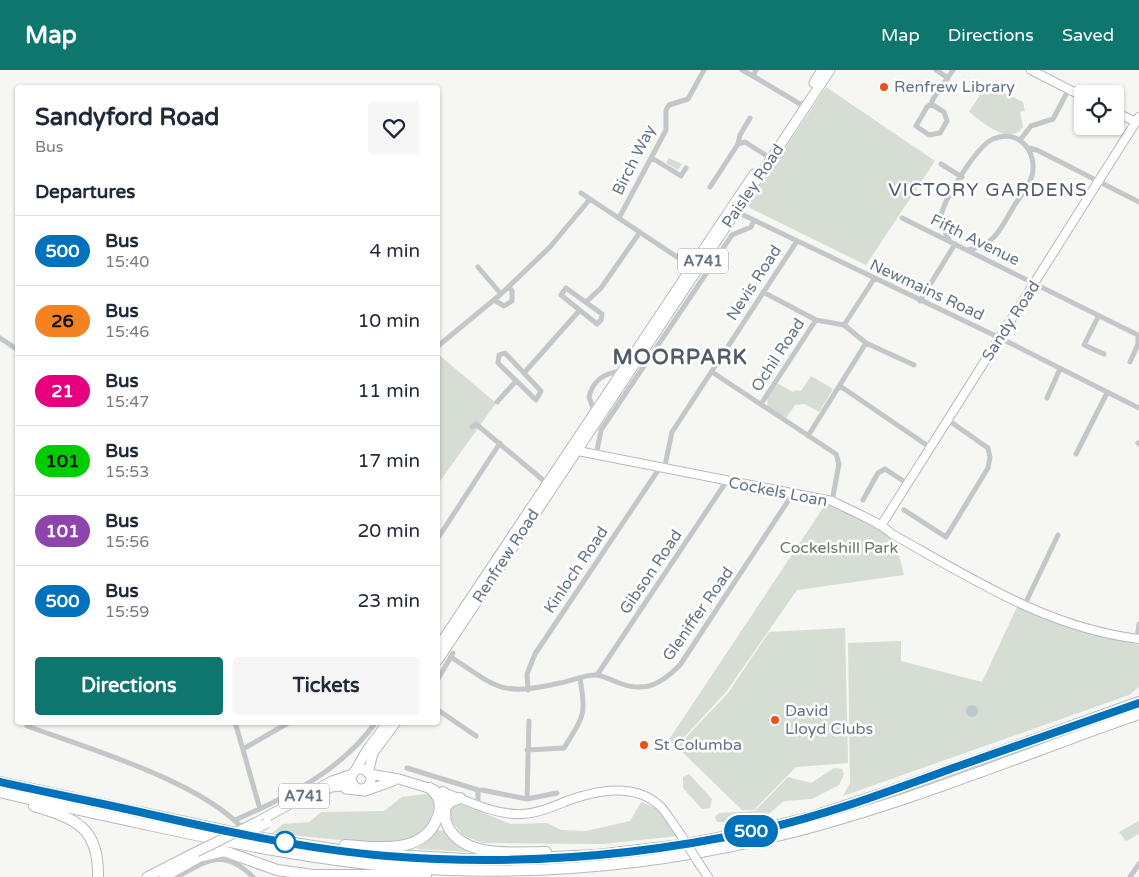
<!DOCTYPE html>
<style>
body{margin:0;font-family:"Varela Round",sans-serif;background:#f6f6f7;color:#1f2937;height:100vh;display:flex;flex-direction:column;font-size:19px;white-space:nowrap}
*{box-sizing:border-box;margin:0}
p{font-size:16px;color:#747a83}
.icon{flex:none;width:28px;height:28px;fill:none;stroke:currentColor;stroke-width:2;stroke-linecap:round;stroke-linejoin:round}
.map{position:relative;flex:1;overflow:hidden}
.drawer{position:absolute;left:15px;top:15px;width:425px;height:640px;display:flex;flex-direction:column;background:#fff;border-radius:5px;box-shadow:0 1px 4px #0004}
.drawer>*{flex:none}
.badge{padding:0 10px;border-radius:16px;font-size:18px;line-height:32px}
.controls{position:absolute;left:1074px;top:15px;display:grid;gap:10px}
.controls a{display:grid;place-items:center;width:50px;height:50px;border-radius:5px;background:#fff;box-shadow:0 1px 4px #0004;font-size:25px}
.map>.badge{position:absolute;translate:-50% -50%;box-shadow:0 0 0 2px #fff}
h2{padding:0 20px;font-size:19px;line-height:45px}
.round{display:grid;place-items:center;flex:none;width:52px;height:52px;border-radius:5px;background:#f6f6f7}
.headline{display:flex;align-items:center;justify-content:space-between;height:85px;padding:0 20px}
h1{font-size:24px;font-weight:700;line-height:38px}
.cta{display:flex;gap:10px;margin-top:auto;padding:10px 20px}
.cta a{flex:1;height:58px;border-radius:5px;background:#0f766e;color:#fff;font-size:20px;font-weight:700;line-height:58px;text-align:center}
.cta a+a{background:#f6f6f7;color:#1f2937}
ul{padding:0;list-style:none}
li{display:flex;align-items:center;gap:15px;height:70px;padding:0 20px;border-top:1px solid #e0e1e3}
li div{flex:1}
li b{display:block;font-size:19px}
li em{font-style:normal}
li .badge{min-width:55px;font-weight:700;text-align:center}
header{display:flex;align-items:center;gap:30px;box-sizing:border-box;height:70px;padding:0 25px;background:#0f766e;color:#fff}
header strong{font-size:24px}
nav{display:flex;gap:28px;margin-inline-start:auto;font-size:18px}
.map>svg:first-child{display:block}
</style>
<header>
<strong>Map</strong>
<nav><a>Map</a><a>Directions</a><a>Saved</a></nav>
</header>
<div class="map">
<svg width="1139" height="807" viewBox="0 0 1139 807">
<rect width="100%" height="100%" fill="#f6f6f2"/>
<!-- green -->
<path fill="#d6ddd3" d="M987 14 1023 32 1025 41 1020 42 1023 57C1008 77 982 51 969 42Z
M826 17 935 91 866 195 750 138 748 134Z
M669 88 682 94 678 100 666 93Z
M438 284 496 333 438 414Z
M811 306 833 319 819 342 805 334 795 335 786 348 768 337 767 328 777 313 793 322 795 320 801 321Z
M827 432 893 468 889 478 899 485 904 505 797 520 726 622 676 676 668 671Z
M1017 537 1050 551 1139 575V617L1129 625 843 726 850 713 848 573 901 571V591L982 612Z
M845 558 848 693 796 697 754 740H742L677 677 728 623 769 562Z
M834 698 842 699 844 704 839 715 812 729 784 731 766 746 738 752H717L715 747 719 743 755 741 788 707 811 713Z
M689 704 712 729 710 738 702 739 683 718V707Z
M432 723 436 728C433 745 430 758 415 767 397 779 298 765 272 763L283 754 309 752 321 742 384 741 402 727Z
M641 732 655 738 678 766 602 774 482 773 463 765 452 752 449 738 457 733 511 754 547 753 561 760 586 761 630 751Z
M1139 751V764L1126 771 1119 762Z
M436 759 446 762 451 768 469 782 416 779 428 771Z"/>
<!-- water -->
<path fill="#bcc8cd" d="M966 641a6 6 0 1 1 12 0a6 6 0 1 1-12 0Z"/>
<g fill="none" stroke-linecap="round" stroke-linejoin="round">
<!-- secondary casing -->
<g stroke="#b5babf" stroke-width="10">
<path id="secondary" d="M1031 0 1082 26
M1115 42 1136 52
M573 380 832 431C849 440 880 452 892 464 971 508 1047 558 1139 569
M882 454 1139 47
M443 722C466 730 494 745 520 744 536 744 552 737 567 731 596 720 636 712 661 737 667 744 672 752 677 759
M700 795 708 807"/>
</g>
<!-- primary casing -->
<g stroke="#b6babe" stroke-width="11">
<path id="primary" d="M814 13 822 0
M438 577 754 104
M438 590 830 0
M351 709a10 10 0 1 1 20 0a10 10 0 1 1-20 0Z
M355 701 367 680 388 652
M368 703 373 683 396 652
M369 704 399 709 435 720
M346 719 365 721 393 711
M304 733 331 717 354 715
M257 752 332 711 353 704
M147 807 196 782
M164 807 218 777"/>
</g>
<!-- highway casing -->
<g stroke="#b5b9bc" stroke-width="12">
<path id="highway" d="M0 712 255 767 358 783 483 790 597 785 681 775 755 761 811 747 893 720 1139 632
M0 722C50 734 100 744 149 755 232 773 314 790 398 797 524 807 654 796 777 766 901 736 1019 686 1139 644
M443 722C448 734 442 745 448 757 466 789 515 782 546 782
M34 736C77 749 99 758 98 807
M445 737 452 731 460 728
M345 775C378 777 424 786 438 746 442 734 439 726 430 718
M202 786 224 781 277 800 313 805H426"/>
</g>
<!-- street -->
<path stroke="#c3c7ca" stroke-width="5" d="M742 0 753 6 756 0
M936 0 948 8
M753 6 800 34 807 32
M931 34 944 42 947 51 940 63 929 65 916 56 927 37Z
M931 34 933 29 953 0
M1020 70 1031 56 1053 49 1069 19
M738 74 745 72 767 86
M1029 78 1037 80 1139 132
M652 88 681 106 686 98
M941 94 962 107
M710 117 738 74 740 65 750 48
M581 123 692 197
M735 141 1000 268 1139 338
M619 148 666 60V40L669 35 688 29 704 0
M902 148 1138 265V274L1130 292
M950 172C946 164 941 156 941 147 942 131 978 75 993 69 1018 58 1038 81 1032 106 1029 116 1020 126 1014 136 1001 158 995 176 967 180
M478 197 501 224
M566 218 602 244 601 250 597 254 561 225Z
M763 222 816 250 844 255 866 273 914 295
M494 230 504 236 512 231V221L509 217
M920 231 955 174
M586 232 601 218 640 162
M1098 247 1084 275 1104 284
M844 255 874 209
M0 268 18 280
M438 276 501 224 550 177 590 129
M505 283 541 321 536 330 498 293 499 285Z
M712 302 836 384 839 394 832 431
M524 303 579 241
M840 316 931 378
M1047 328 1060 299
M497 332 516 311
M761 334 816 250
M594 341 589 327C593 310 604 303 621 301
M472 357 476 354 549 415
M808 366 866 273
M1138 373 1139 374
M1076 384 1107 323
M596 386 601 360 732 165 751 157 754 150
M664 400 672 362 797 171
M863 430 878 403 885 399 908 414
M904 440 946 467 988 398 990 387 988 378 948 350
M438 468 500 373
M1024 536 1058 465
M1137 569 1139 554
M451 587C499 619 501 626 560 613 571 611 586 604 597 605 604 606 613 611 619 613 646 623 661 614 680 595L792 425
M597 605 726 412
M438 609 453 583
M528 620 527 604 535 584 659 399
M438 640 476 666
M235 652 260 739
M27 656C87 678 202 712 243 759
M243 679 290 652
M527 680 564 678C583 647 587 645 580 609
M407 698 478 720V734
M482 720 527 729 557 723
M527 729 529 651
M235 750C288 727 342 700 376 652
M177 807C208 790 224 778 253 807
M1130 807 1139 794"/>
<!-- secondary -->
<use href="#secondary" stroke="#fff" stroke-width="8"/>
<!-- primary -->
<use href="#primary" stroke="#fff" stroke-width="9"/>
<!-- highway -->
<use href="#highway" stroke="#fff" stroke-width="10"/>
<!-- secondary-bridge casing -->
<g stroke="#b5babf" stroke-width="10" stroke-linecap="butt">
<path id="secondary-bridge" d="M677 759 700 795"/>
</g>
<!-- primary-bridge casing -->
<g stroke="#b6babe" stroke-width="11" stroke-linecap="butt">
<path id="primary-bridge" d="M252 761 267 753
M196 782 257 752"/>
</g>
<!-- secondary-bridge -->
<use href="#secondary-bridge" stroke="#fff" stroke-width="8"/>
<!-- primary-bridge -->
<use href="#primary-bridge" stroke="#fff" stroke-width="9"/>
</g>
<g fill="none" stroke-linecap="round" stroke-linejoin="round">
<!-- line casing -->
<g stroke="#fff" stroke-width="11">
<path id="line" d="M0 712C48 723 96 732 144 743 224 761 304 779 387 786 509 796 634 787 755 761 824 746 890 721 956 697 1017 676 1078 654 1139 633"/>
</g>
<!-- line -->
<use href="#line" stroke="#0072bc" stroke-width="8"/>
</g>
<!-- markers -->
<g fill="#eb511c" stroke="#fff" stroke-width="2">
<circle cx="884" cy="17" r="5"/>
<circle cx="775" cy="650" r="5"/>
<circle cx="644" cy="675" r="5"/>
</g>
<circle fill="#fff" stroke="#0072bc" stroke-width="2.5" cx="285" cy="772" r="10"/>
<g text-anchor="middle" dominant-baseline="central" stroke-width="5" stroke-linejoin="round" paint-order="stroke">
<!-- shield labels -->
<g fill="#fff" stroke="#929eaa" stroke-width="1">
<rect x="678" y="178.5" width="50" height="25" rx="4"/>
<rect x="279" y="713.5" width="50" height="25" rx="4"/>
</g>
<g font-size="15" font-weight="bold" fill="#637585">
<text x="703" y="191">A741</text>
<text x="304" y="726">A741</text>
</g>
<!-- poi labels -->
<g font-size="16" fill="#637585" stroke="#fff" text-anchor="start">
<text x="894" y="17">Renfrew Library</text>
<text x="785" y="641">David<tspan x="785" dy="18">Lloyd Clubs</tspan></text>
<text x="654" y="675">St Columba</text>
</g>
<!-- street labels -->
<g font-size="16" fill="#637585" stroke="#fff">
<text transform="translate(634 90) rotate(-63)">Birch Way</text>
<text transform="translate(753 116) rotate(-56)">Paisley Road</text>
<text transform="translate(975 170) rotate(26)">Fifth Avenue</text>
<text transform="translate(754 213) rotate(-57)">Nevis Road</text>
<text transform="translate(927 220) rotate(25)">Newmains Road</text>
<text transform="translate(1011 251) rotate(-57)">Sandy Road</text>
<text transform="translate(778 285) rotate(-57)">Ochil Road</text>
<text transform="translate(778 422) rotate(11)">Cockels Loan</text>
<text transform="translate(506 486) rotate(-57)">Renfrew Road</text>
<text transform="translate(576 500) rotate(-56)">Kinloch Road</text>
<text transform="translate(651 502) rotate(-56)">Gibson Road</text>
<text transform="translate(698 544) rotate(-55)">Gleniffer Road</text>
</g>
<!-- park labels -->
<g font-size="16" fill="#677b62" stroke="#fff">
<text x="839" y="478">Cockelshill Park</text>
</g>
<!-- quarter labels -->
<g font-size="19" letter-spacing="1" fill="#515e69" stroke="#fff">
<text x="988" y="120">VICTORY GARDENS</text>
</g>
<!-- district labels -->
<g font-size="21" font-weight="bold" letter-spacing="1" fill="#515e69" stroke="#fff">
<text x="680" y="287">MOORPARK</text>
</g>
</g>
</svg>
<div class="controls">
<a><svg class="icon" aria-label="locate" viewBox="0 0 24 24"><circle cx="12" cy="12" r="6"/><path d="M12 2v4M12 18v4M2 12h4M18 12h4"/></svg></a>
</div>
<b class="badge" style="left:751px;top:761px;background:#0072bc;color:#fff">500</b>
<section class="drawer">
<div class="headline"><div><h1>Sandyford Road</h1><p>Bus</p></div><a class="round"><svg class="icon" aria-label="heart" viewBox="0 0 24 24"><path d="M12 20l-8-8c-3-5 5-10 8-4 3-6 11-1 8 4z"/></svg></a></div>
<h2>Departures</h2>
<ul>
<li><span class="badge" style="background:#0072bc;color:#fff">500</span><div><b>Bus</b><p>15:40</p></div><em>4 min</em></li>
<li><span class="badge" style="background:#f58220;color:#111">26</span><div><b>Bus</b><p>15:46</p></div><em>10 min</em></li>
<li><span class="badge" style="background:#e6007e;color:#fff">21</span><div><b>Bus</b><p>15:47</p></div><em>11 min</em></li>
<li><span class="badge" style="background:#0c0;color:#111">101</span><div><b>Bus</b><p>15:53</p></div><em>17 min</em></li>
<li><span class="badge" style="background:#8e44ad;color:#fff">101</span><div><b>Bus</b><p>15:56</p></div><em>20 min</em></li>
<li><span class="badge" style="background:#0072bc;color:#fff">500</span><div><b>Bus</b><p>15:59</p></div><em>23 min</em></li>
</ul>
<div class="cta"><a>Directions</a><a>Tickets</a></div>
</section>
</div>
